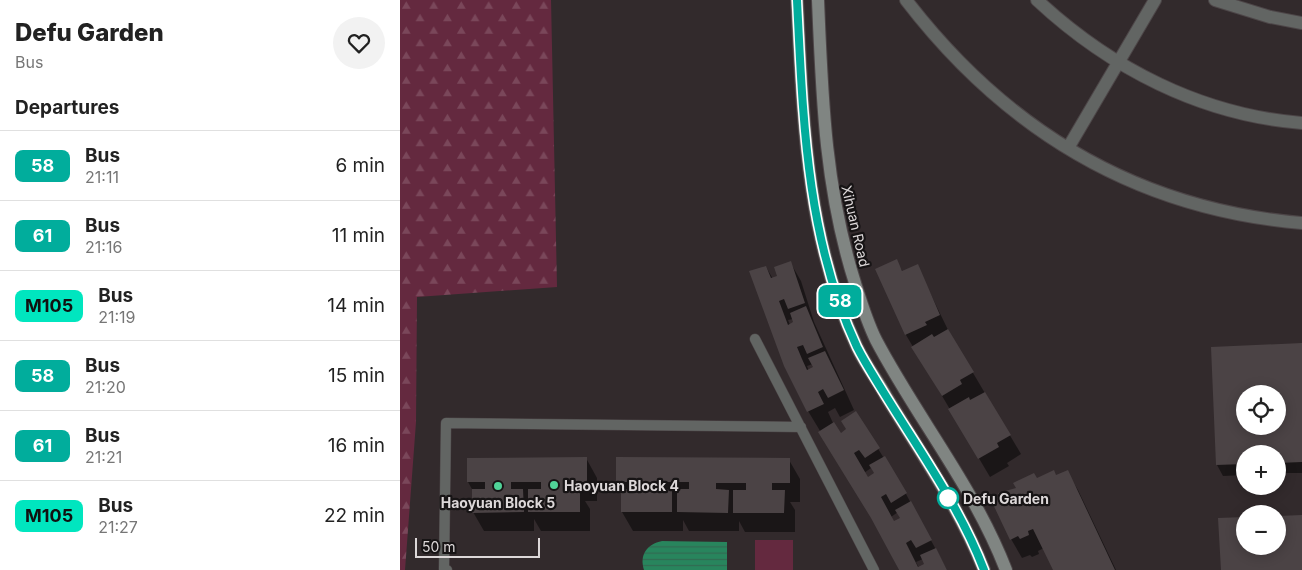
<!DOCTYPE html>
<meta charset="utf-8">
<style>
body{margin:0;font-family:Inter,sans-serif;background:#f2f2f2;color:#222;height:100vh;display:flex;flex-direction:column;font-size:19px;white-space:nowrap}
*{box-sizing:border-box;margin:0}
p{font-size:16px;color:#767676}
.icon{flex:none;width:28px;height:28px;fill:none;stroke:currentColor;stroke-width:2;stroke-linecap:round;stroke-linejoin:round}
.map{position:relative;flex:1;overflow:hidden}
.panel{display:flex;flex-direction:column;background:#fff;width:400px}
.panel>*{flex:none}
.badge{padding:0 10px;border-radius:8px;font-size:18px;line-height:32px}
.fabs{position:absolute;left:836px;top:385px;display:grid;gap:10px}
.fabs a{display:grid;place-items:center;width:50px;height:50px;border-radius:50%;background:#fff;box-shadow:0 2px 12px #0003;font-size:25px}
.scale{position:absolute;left:15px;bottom:12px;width:125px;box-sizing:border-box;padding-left:5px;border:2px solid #ddd8d9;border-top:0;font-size:14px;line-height:18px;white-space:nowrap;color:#ddd8d9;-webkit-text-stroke:4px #171415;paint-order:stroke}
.map>.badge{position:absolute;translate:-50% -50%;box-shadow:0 0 0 2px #fff}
h2{padding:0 15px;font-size:19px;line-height:45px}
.round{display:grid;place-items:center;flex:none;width:52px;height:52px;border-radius:26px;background:#f2f2f2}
.head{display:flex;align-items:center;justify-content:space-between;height:85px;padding:0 15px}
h1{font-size:24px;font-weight:800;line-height:38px}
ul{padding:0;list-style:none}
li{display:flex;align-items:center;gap:15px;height:70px;padding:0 15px;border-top:1px solid #e0e0e0}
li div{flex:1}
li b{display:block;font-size:19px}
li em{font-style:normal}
li .badge{min-width:55px;font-weight:700;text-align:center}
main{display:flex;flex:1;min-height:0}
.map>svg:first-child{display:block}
</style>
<main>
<section class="panel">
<div class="head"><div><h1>Defu Garden</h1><p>Bus</p></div><a class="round"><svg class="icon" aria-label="heart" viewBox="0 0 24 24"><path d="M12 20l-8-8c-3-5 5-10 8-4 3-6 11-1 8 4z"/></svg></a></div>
<h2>Departures</h2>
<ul>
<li><span class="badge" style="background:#01ad9c;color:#fff">58</span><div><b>Bus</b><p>21:11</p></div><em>6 min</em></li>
<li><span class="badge" style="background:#01ad9c;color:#fff">61</span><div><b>Bus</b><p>21:16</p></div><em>11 min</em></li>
<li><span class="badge" style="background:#00e6bf;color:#111">M105</span><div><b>Bus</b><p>21:19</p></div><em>14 min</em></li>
<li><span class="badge" style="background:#01ad9c;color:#fff">58</span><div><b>Bus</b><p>21:20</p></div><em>15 min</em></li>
<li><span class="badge" style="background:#01ad9c;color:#fff">61</span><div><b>Bus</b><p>21:21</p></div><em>16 min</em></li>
<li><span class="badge" style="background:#00e6bf;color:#111">M105</span><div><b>Bus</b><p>21:27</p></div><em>22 min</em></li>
</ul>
</section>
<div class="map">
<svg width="902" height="570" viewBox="0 0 902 570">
<defs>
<pattern id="forest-firs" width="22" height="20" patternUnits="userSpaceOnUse" patternTransform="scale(1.25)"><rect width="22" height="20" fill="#64293f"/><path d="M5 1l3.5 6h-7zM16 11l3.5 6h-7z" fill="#7a475a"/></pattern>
<pattern id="water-rules" width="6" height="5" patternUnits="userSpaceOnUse" patternTransform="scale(1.25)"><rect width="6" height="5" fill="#28855d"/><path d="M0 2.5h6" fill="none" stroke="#326a52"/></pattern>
</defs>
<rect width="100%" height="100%" fill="#322a2c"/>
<!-- grass -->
<path fill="#64293f" d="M355 540H393V570H355Z"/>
<!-- forest -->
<path fill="url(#forest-firs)" d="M0 0H151L157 287 17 297 16 422 5 570H0Z"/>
<!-- water -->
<path fill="url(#water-rules)" d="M262 541 327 542V570H244C239 555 247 544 262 541Z"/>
<!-- shadow -->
<path fill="#0007" fill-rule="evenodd" d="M496 261 503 272 517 266 550 334 621 454 607 463 609 466 590 477 506 335 477 270Z
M390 262 401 281 414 322 454 410 440 417 435 408 428 412 433 423 440 434 447 430 456 413 506 494 547 570H499L477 525 408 411 366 267 373 279 378 277ZM393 319 395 323 390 325 388 320ZM413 364 414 368 409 371 407 366ZM471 468 475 474 468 478 464 473ZM498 512 502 519 494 523 491 517ZM523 559 526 565 519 568 516 562Z
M902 345V473H878V454H845V475L823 476 817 465 813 348ZM845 394H878V426H845Z
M186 458 197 478V501H185L190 509V531H141L134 519V531H84L73 512V491L68 482V459Z
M389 460 400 479V502H390L395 510V532H345L339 521V531H289L283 520V531H233L222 512V490L217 482Z
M667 471 678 490 716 570H654L644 548 638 551 639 554 632 557 630 555 622 558 611 539 617 489 637 480 656 477Z
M902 516V570H822L845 518V546H878V517Z"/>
<!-- building -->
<path fill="#4b4345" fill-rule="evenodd" d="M497 259 502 271 518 264 540 315 525 322 527 325 505 335 475 269Z
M391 261 405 303 388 309 384 299 379 301 388 325 393 322 390 313 406 306 423 347 407 354 403 345 397 347 402 359 407 370 413 367 408 358 425 351 444 390 428 398 423 389 418 392 424 404 407 412 384 366 349 271 366 266 371 278 377 276 374 267Z
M548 329 574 372 560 380 562 384 542 396 511 347 532 334 534 337Z
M902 343V462L878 463V454H845V464L816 465 811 347ZM845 394H878V426H845Z
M585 392 611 435 597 443 599 447 578 459 548 409 569 397 570 400Z
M456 411 480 448 465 458 459 450 454 453 468 477 474 473 469 465 485 456 507 493 491 503 486 494 481 497 494 521 500 518 495 510 511 501 532 540 516 548 511 540 506 543 518 567 524 564 520 555 536 548 547 570H499L471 518 418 432 434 422 441 433 446 429 441 421Z
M187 457V482H167V489H180V512H128V489H141V482H111V489H123L124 512 72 513V489H85V482H67V458Z
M216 457 390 458V483H372V490H385L384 513H333V490H346V483H316V489L329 490 328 513 277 512V489H289V482H260V489H272V512H221V489H233V482H216Z
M654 470 656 475 668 470 715 570H653L633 529 628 531 629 535 620 539 618 536 610 540 591 500 599 496 598 493 616 488 613 483 634 473 637 478Z
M902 515V570H821L818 518 845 517V546H878V516Z"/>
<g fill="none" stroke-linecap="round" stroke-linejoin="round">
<!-- lane casing -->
<g stroke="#4d4648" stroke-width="11">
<path id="lane" d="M355 339 474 570
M47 570 44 569 46 423 401 427"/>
</g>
<!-- street casing -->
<g stroke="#4d4648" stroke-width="14">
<path id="street" d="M506 0C606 130 736 209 902 223
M637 0C710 68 801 115 902 123
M815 0 870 17 902 23
M668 148 755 0"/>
</g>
<!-- secondary casing -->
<g stroke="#4d4648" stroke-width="14">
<path id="secondary" d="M397 0C403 118 406 238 457 347 465 364 477 380 486 396 520 452 560 508 584 570
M418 0C422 98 425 189 455 283 461 302 467 322 476 340 517 418 574 487 606 570"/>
</g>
<!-- lane -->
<use href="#lane" stroke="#626563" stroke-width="10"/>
<!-- street -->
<use href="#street" stroke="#626563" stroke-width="12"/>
<!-- secondary -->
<use href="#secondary" stroke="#808582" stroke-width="12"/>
</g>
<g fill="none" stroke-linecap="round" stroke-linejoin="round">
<!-- line casing -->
<g stroke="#fff" stroke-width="11">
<path id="line" d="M397 0C403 118 406 238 457 347 465 363 475 378 484 393 519 450 560 507 584 570"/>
</g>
<!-- line -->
<use href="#line" stroke="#01ad9c" stroke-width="8"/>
</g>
<!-- markers -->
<g fill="#50d398" stroke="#171415" stroke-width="2">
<circle cx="154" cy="485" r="5"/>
<circle cx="98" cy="486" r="5"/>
</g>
<circle fill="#fff" stroke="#01ad9c" stroke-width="2.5" cx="548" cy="498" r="10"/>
<g text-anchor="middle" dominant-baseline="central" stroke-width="4.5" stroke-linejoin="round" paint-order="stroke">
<!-- street labels -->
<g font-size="14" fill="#ddd8d9" stroke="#171415">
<text transform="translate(456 226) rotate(77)">Xihuan Road</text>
</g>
<!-- poi labels -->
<g font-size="14" font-weight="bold" fill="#ddd8d9" stroke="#171415" text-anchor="start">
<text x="164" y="485">Haoyuan Block 4</text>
<text x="98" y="502" text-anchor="middle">Haoyuan Block 5</text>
</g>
<!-- stop labels -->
<g font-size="14" font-weight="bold" fill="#ddd8d9" stroke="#171415" text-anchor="start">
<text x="563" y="498">Defu Garden</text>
</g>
</g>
</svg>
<div class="fabs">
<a><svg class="icon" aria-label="locate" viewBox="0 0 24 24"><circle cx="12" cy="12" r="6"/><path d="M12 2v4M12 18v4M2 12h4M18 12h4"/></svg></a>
<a>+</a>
<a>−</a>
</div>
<div class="scale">50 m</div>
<b class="badge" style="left:440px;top:301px;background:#01ad9c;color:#fff">58</b>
</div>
</main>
